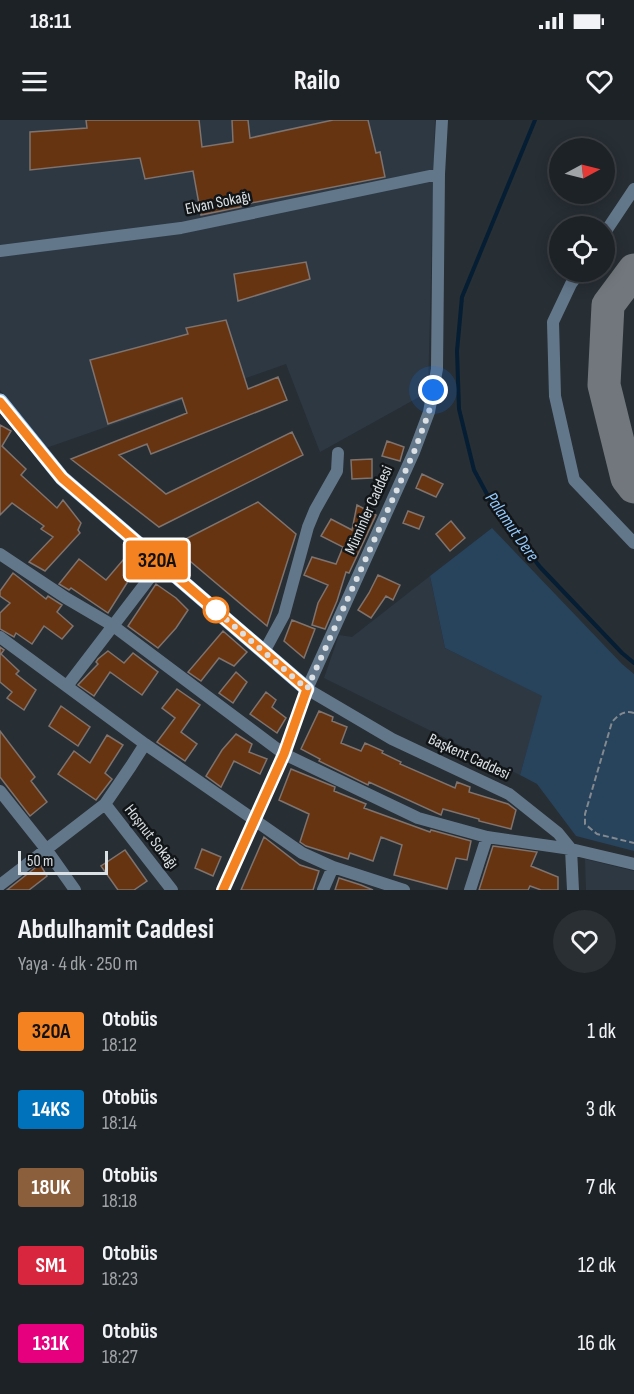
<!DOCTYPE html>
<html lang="tr">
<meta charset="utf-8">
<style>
body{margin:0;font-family:"Sofia Sans Condensed",sans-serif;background:#2a2f33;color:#f1f3f6;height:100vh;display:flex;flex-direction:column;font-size:22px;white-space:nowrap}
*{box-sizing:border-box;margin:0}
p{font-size:20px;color:#a0a4a7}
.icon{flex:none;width:33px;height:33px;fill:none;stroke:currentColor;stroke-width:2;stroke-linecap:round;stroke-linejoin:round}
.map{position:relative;height:770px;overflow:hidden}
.panel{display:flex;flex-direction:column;background:#1d2227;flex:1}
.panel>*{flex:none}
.badge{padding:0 12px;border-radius:4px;font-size:21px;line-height:39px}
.needle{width:39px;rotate:83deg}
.tools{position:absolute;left:549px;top:18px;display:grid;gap:12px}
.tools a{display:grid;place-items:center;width:66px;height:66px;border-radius:50%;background:#1d2227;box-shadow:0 3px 15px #0003,0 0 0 2px #3b3f44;font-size:30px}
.scale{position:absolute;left:18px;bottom:15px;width:90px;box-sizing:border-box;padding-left:6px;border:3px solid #dbe0e4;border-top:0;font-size:16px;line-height:21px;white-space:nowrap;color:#dbe0e4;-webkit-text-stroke:4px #121518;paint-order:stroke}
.you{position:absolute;width:30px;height:30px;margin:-15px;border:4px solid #fff;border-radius:50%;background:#1a73e8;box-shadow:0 0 0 9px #1a73e833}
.map>.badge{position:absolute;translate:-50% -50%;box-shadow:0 0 0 3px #fff}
.round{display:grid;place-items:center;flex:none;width:63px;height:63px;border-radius:32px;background:#2a2f33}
.summary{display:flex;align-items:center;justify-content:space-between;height:102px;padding:0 18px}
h1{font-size:28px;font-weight:700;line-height:45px}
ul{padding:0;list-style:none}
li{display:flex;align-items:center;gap:18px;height:78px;padding:0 18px}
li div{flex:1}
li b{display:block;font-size:22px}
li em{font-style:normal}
li .badge{min-width:66px;font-weight:700;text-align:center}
.status{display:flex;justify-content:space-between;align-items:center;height:42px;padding:0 30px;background:#1d2227;direction:ltr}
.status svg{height:16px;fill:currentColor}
header{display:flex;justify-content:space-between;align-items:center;height:78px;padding:0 18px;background:#1d2227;font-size:27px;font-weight:700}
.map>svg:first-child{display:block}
</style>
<div class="status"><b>18:11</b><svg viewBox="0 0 49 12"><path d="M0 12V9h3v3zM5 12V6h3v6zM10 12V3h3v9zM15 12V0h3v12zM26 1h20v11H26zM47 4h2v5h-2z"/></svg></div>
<header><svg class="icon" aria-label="menu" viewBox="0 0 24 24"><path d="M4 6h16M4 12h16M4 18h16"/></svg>Railo<svg class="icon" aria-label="heart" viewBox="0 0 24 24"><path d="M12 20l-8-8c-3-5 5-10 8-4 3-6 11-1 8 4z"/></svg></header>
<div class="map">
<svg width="634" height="770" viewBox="0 0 634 770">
<rect width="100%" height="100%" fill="#272e34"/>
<!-- built -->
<path fill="#2d3843" d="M0 0H435L428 272 320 332 286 244 46 328 0 270Z
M430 456 445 528 543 576 520 655 324 558 339 515 352 517Z
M585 739 634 751V770H586Z"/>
<!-- green -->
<path fill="#28435c" d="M492 408 622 544 634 554V731L576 716 537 664 520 655 542 576 445 528 430 456Z"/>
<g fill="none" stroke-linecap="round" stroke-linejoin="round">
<!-- stream -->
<path stroke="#051e33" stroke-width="4" d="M535 0 462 177 457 231 459 289 474 350 495 389 540 447 622 533 634 543"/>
<!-- taxiway -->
<path stroke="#71777c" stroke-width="33" d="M634 150 608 185 604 265 627 358 634 367"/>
</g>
<!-- building -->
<path fill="#673412" stroke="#7e736e" stroke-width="1.5" d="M86 0H199L202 27 233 22 232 0H248L250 18 333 0H368L376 33 380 32 385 57 241 85V87L201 95 193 51 145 59 140 38 30 50V12L87 8Z
M306 142 310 159 238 181 234 154Z
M226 200 248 269 278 257 287 280 151 334 147 324 119 335 166 374 292 312 303 335 159 407 71 339 187 293 182 278 108 304 90 240 188 214 186 208Z
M0 305 11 311 2 326 26 349 21 355 57 388 63 380 81 403 78 410 80 413 45 451 29 442 53 417 41 409 44 406 12 383 0 395Z
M387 321 404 327 400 341 382 336Z
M372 339V358L352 359 351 340Z
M422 354 443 364 436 377 416 368Z
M258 382 296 414 267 506 172 426Z
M357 385 376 395 349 453 346 452 337 481 325 509 312 505 318 483 328 465 304 455 312 437 336 444 343 427 321 416 331 399 352 410Z
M408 391 424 397 419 409 403 403Z
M451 401 465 418 450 431 436 414Z
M79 439 106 460 123 440 130 447 132 455 108 493 71 468 69 470 59 464Z
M13 453 46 479 48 476 62 485 57 492 73 506 62 519 44 506 32 524 16 513 14 517 0 509V493L10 483 0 476V471Z
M378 455 400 465 393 480 386 476 371 498 358 490 369 473Z
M156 464 176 478 188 490 176 508 158 528 128 506Z
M292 500 315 509 304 538 284 521Z
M223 511 247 532 234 546 219 538 201 561 188 552Z
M0 527 4 530 1 534 19 551 16 554 36 570 24 590 7 578 12 572 0 562Z
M108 531 124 543 133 533 158 552 142 575 110 552 94 576 78 565 98 544 96 542 98 539Z
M236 552 247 562 233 583 219 573Z
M177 569 200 585 181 612 197 624 185 641 157 622 175 598 162 588Z
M266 572 276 580 272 587 286 598 277 613 250 594Z
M61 586 90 607 78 626 49 606Z
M319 591 333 597 332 601 347 607 341 623 361 631 365 623 383 631 382 633 401 642 400 644 455 668 457 662 470 667 469 672 508 684 516 690 511 709 479 701V699L443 689 441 695 369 662 368 665 319 641 320 639 301 629Z
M0 611 35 657 31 661 47 682 30 696 0 657Z
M236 614 252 624 249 632 267 639 260 654 234 641 221 667 206 656 222 630Z
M107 615 123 625 105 653 112 659 96 680 58 654 74 631 90 643Z
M291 649 335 667 334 671 366 684 364 688 430 712 431 710 471 721 467 740 456 738 447 769 394 755 402 725 381 717 373 741 350 733 348 739 306 726 300 722 309 694 279 680Z
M264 717 300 745 319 751 313 770H241Z
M493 726 537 732 531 746 558 757V770H541L530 766 528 770H479Z
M202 729 221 737 213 756 195 748Z
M125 730 147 761 134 770H118L101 746Z
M40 744 47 756 29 770H7Z
M339 758 361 765 373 770H335Z"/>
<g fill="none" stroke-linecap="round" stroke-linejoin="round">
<!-- path -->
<path stroke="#83898e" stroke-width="2" stroke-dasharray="6 3" stroke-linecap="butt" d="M634 593C624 590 618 595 612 602L585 694V704L597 714 634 723"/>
<!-- minor -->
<path stroke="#63778b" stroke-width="12" d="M604 114 634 69
M0 131 181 108 439 54
M580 152 571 164 553 202 555 276 574 360 634 423
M0 434 66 478 112 505 284 634 418 698 487 717 571 729 634 744
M0 517 145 624 302 733 333 747 404 770
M264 532 284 495 308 407 315 390 337 351 338 333
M67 566 161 443
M307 569 392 619 509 674 558 713 571 729 573 770
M0 671 46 729 75 770
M105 684 172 770
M0 765 105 684 131 646 145 624
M223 770 284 634 307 569 414 332 429 292 437 249 439 54 442 0
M323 770 333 747
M470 770 487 717"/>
<!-- major -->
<path stroke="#97c1e9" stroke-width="15" d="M0 281 62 358 307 569"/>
</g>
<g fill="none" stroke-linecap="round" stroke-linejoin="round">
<!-- line casing -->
<g stroke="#fff" stroke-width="14">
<path id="line" d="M0 282 62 358 307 569 284 634 223 770"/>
</g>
<!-- line -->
<use href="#line" stroke="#f58220" stroke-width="9"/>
<!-- walk -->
<path stroke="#dbe0e4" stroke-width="6" stroke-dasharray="0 10.8" d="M216 490 213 488 307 569 414 332 429 292 433 270"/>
</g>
<!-- markers -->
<circle fill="#fff" stroke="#f58220" stroke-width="3" cx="216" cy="490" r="12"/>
<g text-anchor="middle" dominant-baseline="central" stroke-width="5" stroke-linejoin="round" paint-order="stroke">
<!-- street labels -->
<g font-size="16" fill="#dbe0e4" stroke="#121518">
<text transform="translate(218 83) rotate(-12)">Elvan Sokağı</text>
<text transform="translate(369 390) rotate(-66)">Müminler Caddesi</text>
<text transform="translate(469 637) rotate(25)">Başkent Caddesi</text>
<text transform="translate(151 717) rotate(52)">Hoşnut Sokağı</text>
</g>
<!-- water labels -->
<g font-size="18" font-style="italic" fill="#93cafe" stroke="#121518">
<text transform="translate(512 407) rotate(55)">Palamut Dere</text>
</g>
</g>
</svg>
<div class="tools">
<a><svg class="needle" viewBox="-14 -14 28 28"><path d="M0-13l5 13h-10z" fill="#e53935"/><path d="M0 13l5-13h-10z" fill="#a0a4a7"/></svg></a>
<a><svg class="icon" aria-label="locate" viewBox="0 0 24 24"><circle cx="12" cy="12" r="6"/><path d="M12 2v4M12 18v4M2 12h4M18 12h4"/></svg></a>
</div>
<div class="scale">50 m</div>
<div class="you" style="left:433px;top:270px"></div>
<b class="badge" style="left:157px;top:440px;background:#f58220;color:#111">320A</b>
</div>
<section class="panel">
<div class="summary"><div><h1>Abdulhamit Caddesi</h1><p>Yaya · 4 dk · 250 m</p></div><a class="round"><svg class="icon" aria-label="heart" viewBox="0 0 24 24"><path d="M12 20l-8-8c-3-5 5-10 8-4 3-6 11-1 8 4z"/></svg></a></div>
<ul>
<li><span class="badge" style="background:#f58220;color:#111">320A</span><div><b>Otobüs</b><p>18:12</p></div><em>1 dk</em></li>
<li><span class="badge" style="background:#0072bc;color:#fff">14KS</span><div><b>Otobüs</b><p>18:14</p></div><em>3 dk</em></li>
<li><span class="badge" style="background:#8b5e3c;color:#fff">18UK</span><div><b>Otobüs</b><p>18:18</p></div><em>7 dk</em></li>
<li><span class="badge" style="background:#d7263d;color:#fff">SM1</span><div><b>Otobüs</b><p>18:23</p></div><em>12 dk</em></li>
<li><span class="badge" style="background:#e6007e;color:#fff">131K</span><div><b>Otobüs</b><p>18:27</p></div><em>16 dk</em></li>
</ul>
</section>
